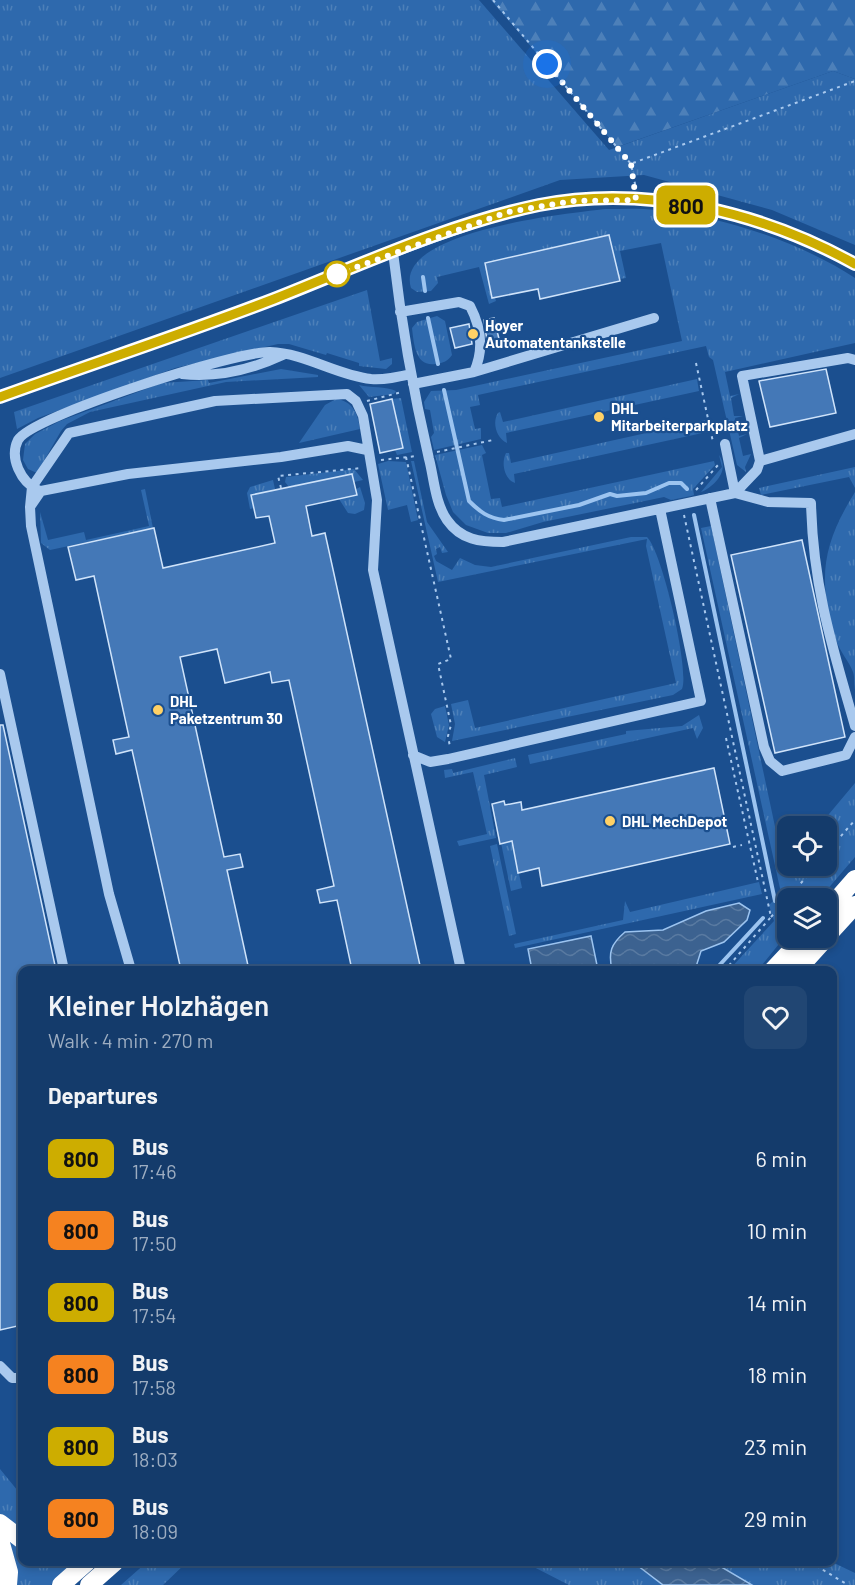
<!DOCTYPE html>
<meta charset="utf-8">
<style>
body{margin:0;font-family:Barlow,sans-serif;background:#214673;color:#f1f3f6;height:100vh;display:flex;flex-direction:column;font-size:22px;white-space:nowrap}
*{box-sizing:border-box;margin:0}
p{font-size:20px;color:#9dadc1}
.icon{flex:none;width:33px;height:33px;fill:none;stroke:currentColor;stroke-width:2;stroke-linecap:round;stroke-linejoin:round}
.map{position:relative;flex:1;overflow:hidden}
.side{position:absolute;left:18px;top:966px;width:819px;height:600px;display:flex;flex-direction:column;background:#143b6b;border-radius:12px;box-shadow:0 3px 9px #0003,0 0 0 2px #33557e}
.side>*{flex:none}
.badge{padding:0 12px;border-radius:9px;font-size:21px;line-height:39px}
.buttons{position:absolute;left:777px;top:816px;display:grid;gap:12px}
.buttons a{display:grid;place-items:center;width:60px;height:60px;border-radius:12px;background:#143b6b;box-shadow:0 3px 9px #0003,0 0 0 2px #33557e;font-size:30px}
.you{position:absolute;width:30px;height:30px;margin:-15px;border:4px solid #fff;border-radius:50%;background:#1a73e8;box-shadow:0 0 0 9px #1a73e833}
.map>.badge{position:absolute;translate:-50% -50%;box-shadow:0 0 0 3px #fff}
h2{padding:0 30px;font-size:22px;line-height:54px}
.round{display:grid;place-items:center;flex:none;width:63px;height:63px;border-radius:12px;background:#214673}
.head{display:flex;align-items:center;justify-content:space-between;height:102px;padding:0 30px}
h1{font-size:28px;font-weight:600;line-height:45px}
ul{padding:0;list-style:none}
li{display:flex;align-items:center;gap:18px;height:72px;padding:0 30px}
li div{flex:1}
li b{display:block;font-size:22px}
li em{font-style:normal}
li .badge{min-width:66px;font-weight:700;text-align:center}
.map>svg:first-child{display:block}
</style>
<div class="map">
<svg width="855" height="1585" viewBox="0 0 855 1585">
<defs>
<pattern id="grass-tufts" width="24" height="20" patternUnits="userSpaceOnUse" patternTransform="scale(1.5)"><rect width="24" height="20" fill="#2e69ad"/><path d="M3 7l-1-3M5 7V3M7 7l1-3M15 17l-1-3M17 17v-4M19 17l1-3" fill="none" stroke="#4d80b9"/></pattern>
<pattern id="forest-firs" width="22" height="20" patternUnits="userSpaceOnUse" patternTransform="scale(1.5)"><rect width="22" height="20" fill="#2e69ad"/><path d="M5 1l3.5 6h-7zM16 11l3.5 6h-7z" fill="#4d80b9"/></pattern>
<pattern id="water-waves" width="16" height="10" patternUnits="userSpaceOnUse" patternTransform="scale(1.5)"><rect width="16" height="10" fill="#3c6290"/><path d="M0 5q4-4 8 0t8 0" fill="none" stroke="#597aa1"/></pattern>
</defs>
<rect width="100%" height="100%" fill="#1b4f8f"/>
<!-- grass -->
<path fill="url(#grass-tufts)" d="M0 0H479L609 150 833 71 855 79V245L772 210 644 175 560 180 0 378Z
M606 209C622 209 640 208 656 210 720 215 802 243 855 278V343L725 372 730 396 739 394 731 398 734 416H743L735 418 739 436 747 434 739 438 743 456 751 454 745 467 746 472 737 465 713 360 709 357 706 346 478 395 480 405 470 407 475 429 481 428V439L434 450 431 437 434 433 430 410 425 409 424 402 431 391 456 390 682 341 661 243 620 251 626 278 619 279 485 263 492 298H495L496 301 489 304 479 267 437 277 438 283 431 291 417 292 411 288C393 231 570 213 606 209Z
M367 290 380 361 392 358V364L386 369 359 366V363L327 353 326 355 289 344H278L175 368 38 418 17 429 14 412Z
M437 316 445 321 452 355C448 361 443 363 436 364 415 367 414 344 412 328L417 322Z
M281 369 318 375V377L226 382 90 412 67 424 61 431 37 473 28 469 23 460 25 444 35 434 60 421 162 383 208 380 209 383Z
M697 379 699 391 506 433 507 443C496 438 492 422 498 413L500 412 503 422Z
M359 385C370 388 386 386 396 391L394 394 369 397Z
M401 398 412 452 397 455 395 450 403 448 392 399Z
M336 399C353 401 358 414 360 429L299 443 325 405Z
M705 420 707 432 514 474 515 483C504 479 501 463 506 453H509L511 463Z
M482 445 486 453 482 455 491 499 500 498 502 507 714 461 715 465 693 489 694 495 691 496 671 500 664 497 543 522 506 533H488L466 525 453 512 446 495 435 455Z
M719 455C730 470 715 486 701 492L722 467Z
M388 461 406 462 418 520 411 522 407 505 388 510 378 464Z
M411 461H414L427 522 448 552 442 553 440 547 436 549 437 554 434 556 436 561 452 570 460 558 475 565 491 567 631 537H647C662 551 690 671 682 689L673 695 452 741 455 724 451 704 468 700 475 728 676 683 646 546 647 539 438 582Z
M855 467V488L849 477 761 495 759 488Z
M354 469 363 480 354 482 351 474 289 487 285 482 286 477Z
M273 480 275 489 251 495 254 508 250 509 247 493 250 487Z
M360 487 365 503 364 510 355 514 348 513 339 499Z
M145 489 153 528 50 550 41 543 40 512 48 540 84 532 86 540 149 526 141 490Z
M855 492V690C854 685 855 678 853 672 849 661 840 652 836 640 817 580 822 545 855 492Z
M711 526 777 836 787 834 788 866H826V826H819L855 783V857L820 898H788L787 934 758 970H729L774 921 769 905 781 893 701 528Z
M445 706 449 725 445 742 437 737 431 714 435 709Z
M699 715 703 728 697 739 693 728 530 764 528 755 626 734V731L682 726Z
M515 758 517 767 484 775 496 838 459 846 457 841 487 834 473 772 445 778 444 770 452 769 453 773Z
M512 841 522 888 511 891 501 843Z
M497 844 516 934 509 936 490 846Z
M759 882 762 894 515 948 514 944 623 920 625 901 630 912Z
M0 1469 22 1496V1533L0 1514Z
M12 1540 22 1546V1562H76L51 1585H14L9 1544Z
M147 1562H187L163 1585H121Z
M524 1562H633L663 1585H569Z
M832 1562 855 1573V1585H752L713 1562Z"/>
<!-- forest -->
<path fill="url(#forest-firs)" d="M491 0H855V79L833 71 617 147Z"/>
<!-- water -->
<path fill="url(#water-waves)" stroke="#9cc4f0" stroke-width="1.5" d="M739 903 750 910 747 920 724 942 701 951 695 970H612C608 952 611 944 625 932L663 930 706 911Z
M591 936 598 970H532L528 949Z
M633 1562H713L752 1585H663Z"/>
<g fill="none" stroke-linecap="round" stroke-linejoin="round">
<!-- stream -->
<path stroke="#9cc4f0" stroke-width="4" d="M423 277 425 291
M428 318 438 364
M444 390 469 501C480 512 488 518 504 520L579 505 610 494 617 496 646 493 669 483H681L687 489
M694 515 775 901
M715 970 763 918"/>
</g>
<!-- building -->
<path fill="#4478b7" stroke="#cfe3fa" stroke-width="1.5" d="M609 235 620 281 540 299 538 289 492 298 485 263Z
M494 318 499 339 487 341 484 320Z
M469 324 472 344 455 348 450 328Z
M826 369 836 413 770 427 759 381Z
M392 399 403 448 380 453 370 404Z
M352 474 357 495 306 506 312 536 325 533 421 970H352L337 900 320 903 317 890 334 886 289 680 272 683 270 672 225 683 217 649 180 657 224 857 240 854 243 867 227 870 249 970H181L132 750 116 754 113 740 129 737 94 576 76 580 68 547 154 528 163 568 275 543 269 516 256 518 251 495Z
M802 540 845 737 775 753 731 555Z
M0 725H3L56 970H22V1325L0 1330Z
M714 768 730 844 542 886 539 868 518 873 512 841 500 844 492 804 504 801 505 805 521 802 522 810Z"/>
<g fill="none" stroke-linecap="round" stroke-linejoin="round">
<!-- path -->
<path stroke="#a9c9ee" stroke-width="2" stroke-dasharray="3 4.5" stroke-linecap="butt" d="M493 0 631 164 636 189
M633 163 855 81
M696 363 713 442
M367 401 402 392
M437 452 493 440
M406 457 451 659 438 664 451 725 448 736 450 747
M381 460 417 456
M281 488 278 476 362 468
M696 490 718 465
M684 515 771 917 725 970
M726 738 758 882
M733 847 742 845
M826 853 855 820
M771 917 816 866
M810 1562 848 1585"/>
<!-- minor -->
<path stroke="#a9c9ee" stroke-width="10" d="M393 252C401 322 413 390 429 459 434 478 435 503 447 520 461 540 480 542 503 542L735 493 768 502 811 503C813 587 832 646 855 726
M400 312 459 302 470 306C481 327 484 350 474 372L413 384
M474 372 654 318
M182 374C218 378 253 369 285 354
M0 397C92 364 185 333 276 297 331 276 386 255 441 235 474 224 507 211 541 205 647 185 762 212 855 264
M725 444 735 493
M760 461 855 434
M38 490C21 482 9 458 18 440 31 416 237 351 270 352 305 353 336 375 371 379 385 380 398 377 411 374
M735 493 757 470 760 461 742 376 848 358 855 360
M710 498 764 747 770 761 782 771 846 755 855 737
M30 507 32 487 69 433 215 401 347 394 356 401 363 416 377 500 373 570 461 970
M0 674 64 970
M413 755 430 762 448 759 701 701 660 509
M131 970 109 894 31 526 30 507 41 491 128 474 281 457 348 446 367 450
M0 1366 12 1378H22"/>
<!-- highway -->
<path stroke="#fff" stroke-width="18" d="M826 912 855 879
M826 937 855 905
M773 970 803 938
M797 970 826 938
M0 1523 22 1540
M0 1540 9 1572 8 1585
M61 1585 87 1562
M89 1585 115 1562"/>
</g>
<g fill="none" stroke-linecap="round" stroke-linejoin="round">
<!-- line casing -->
<g stroke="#fff" stroke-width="14">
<path id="line" d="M0 397C91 364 183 334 274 299 360 265 448 224 539 205 645 184 762 212 855 264"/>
</g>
<!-- line -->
<use href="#line" stroke="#cdad00" stroke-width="9"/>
<!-- walk -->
<path stroke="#fff" stroke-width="6" stroke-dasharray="0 10.8" d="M337 274 332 276 508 212 573 201 636 200 631 164 547 64"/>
</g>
<!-- markers -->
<circle fill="#fff" stroke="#cdad00" stroke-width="3" cx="337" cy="274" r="12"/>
<g fill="#ffd166" stroke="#1b4f8f" stroke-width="2">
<circle cx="473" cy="334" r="6"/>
<circle cx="599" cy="417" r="6"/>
<circle cx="158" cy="710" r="6"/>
<circle cx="610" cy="821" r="6"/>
</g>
<g text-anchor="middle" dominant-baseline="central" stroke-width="4.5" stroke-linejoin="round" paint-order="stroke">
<!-- poi labels -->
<g font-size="15" font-weight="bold" fill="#fff" stroke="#1b4f8f" text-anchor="start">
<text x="485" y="325">Hoyer<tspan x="485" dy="17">Automatentankstelle</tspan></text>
<text x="611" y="408">DHL<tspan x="611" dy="17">Mitarbeiterparkplatz</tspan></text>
<text x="170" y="701">DHL<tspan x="170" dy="17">Paketzentrum 30</tspan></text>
<text x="622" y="821">DHL MechDepot</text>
</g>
</g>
</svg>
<div class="buttons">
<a><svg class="icon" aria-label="locate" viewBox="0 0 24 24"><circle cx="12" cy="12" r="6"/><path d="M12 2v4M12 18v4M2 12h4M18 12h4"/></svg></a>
<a><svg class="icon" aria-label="layers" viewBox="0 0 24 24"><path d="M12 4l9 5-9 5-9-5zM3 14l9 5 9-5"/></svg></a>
</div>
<div class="you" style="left:547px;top:64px"></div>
<b class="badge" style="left:686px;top:205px;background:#cdad00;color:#111">800</b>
<section class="side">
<div class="head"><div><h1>Kleiner Holzhägen</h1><p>Walk · 4 min · 270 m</p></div><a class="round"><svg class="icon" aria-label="heart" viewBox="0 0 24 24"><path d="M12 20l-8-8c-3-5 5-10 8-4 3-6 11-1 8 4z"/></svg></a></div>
<h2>Departures</h2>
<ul>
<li><span class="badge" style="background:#cdad00;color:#111">800</span><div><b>Bus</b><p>17:46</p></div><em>6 min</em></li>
<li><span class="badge" style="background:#f58220;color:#111">800</span><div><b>Bus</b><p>17:50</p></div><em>10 min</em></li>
<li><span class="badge" style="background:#cdad00;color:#111">800</span><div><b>Bus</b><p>17:54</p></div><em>14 min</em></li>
<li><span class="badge" style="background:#f58220;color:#111">800</span><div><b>Bus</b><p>17:58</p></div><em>18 min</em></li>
<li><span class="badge" style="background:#cdad00;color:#111">800</span><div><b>Bus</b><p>18:03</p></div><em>23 min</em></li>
<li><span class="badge" style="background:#f58220;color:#111">800</span><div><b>Bus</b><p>18:09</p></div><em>29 min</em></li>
</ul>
</section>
</div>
